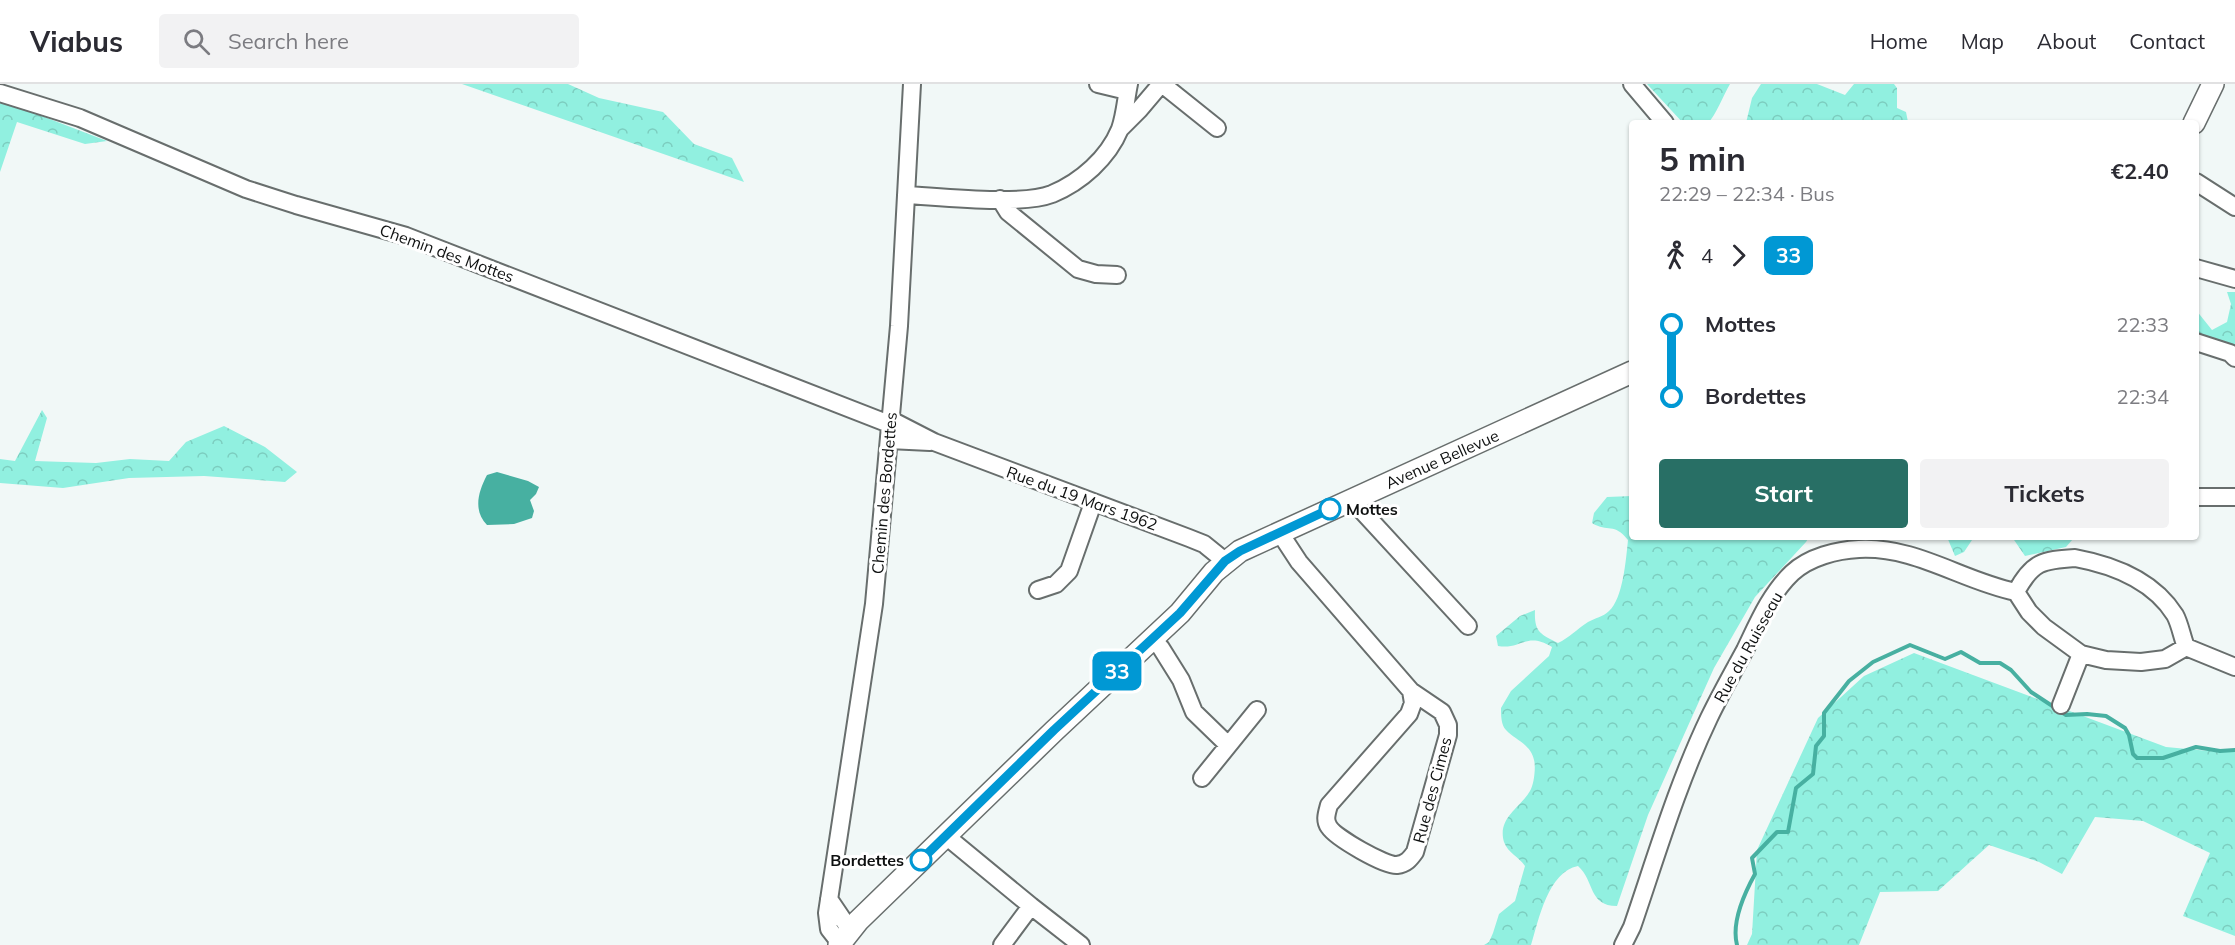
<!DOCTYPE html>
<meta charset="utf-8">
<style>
body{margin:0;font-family:Mulish,sans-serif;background:#f2f2f3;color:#2b2b33;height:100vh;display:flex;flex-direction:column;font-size:22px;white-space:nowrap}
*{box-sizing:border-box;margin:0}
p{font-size:20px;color:#7c7c81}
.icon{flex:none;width:33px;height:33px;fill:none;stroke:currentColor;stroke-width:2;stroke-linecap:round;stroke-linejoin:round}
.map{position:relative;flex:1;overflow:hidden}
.panel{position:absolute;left:1629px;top:36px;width:570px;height:420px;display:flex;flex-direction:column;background:#fff;border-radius:6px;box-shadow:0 2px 4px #0004}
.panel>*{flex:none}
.badge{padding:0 12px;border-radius:9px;font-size:21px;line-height:39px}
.map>.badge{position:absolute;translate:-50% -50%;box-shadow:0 0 0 3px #fff}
.legs{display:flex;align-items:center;gap:9px;height:66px;padding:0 30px;font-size:20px}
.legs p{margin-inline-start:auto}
.head{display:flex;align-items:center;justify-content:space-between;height:102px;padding:0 30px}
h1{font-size:33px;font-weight:700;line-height:45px}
.cta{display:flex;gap:12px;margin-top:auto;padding:12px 30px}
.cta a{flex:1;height:69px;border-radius:6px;background:#286f65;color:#fff;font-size:24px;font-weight:700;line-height:69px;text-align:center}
.cta a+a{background:#f2f2f3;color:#2b2b33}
ul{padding:0 30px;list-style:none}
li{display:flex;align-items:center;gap:21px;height:72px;font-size:22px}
li i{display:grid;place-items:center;width:9px;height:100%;margin:0 8px;background:currentColor}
li i::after{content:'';width:15px;height:15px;margin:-8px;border:4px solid;border-radius:50%;background:#fff}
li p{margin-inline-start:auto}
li:first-child i{background:linear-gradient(#0000 50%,currentColor 0)}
li:last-child i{background:linear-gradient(currentColor 50%,#0000 0)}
header{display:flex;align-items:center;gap:36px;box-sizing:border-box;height:84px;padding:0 30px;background:#fff;border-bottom:2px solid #e1e1e2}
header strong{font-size:28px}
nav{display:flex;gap:33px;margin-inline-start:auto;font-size:21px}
.search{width:420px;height:54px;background:#f2f2f3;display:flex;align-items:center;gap:15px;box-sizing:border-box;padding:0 21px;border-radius:6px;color:#7c7c81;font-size:22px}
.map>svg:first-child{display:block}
</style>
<header>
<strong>Viabus</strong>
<div class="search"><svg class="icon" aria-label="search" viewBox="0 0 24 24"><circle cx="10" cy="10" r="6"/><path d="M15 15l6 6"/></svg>Search here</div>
<nav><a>Home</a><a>Map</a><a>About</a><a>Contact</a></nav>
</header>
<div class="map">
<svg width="2235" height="861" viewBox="0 0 2235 861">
<defs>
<pattern id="forest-crowns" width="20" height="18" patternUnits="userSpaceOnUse" patternTransform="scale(1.5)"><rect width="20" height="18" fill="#91f0e0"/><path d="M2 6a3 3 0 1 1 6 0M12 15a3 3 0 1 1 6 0" fill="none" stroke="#7ccdbf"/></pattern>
</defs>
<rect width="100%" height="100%" fill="#f1f8f7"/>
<!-- forest -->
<path fill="url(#forest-crowns)" d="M462 0H568L599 14 663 28 694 60 732 74 744 98Z
M1647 0H1730C1723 12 1716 31 1708 39H1683Z
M1761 0H1817L1845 11 1854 0H1894L1897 4V24L1906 28 1908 38 1746 39 1752 14Z
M0 19 21 24 107 57 85 60 17 38 0 88Z
M2227 208H2235V266L2196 254V226L2212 246 2227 238 2231 220Z
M42 326 47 334 35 377 96 379 130 375 169 377 186 358 224 342 265 363 297 388 285 398 204 392 129 394 63 404 0 399V375L15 377Z
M1632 412V453H1809L1806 458 1755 513 1714 584 1648 731 1617 822C1588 822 1595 797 1578 782 1548 788 1539 835 1531 861H1484L1489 858 1493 849 1499 830 1515 817 1525 782C1519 773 1508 769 1504 758 1497 734 1520 724 1530 707 1534 701 1536 683 1534 676 1531 660 1515 656 1506 646 1501 641 1501 631 1501 624L1511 607 1549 572 1552 563C1526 547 1522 566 1498 562L1496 552 1520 532 1535 526C1534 548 1540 550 1558 559 1569 554 1577 545 1588 538 1595 534 1603 533 1609 527 1623 515 1626 475 1628 456 1614 438 1608 449 1592 439L1594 429 1607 413Z
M1947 453H1974L1964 468 1955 472Z
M2012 453H2069L2073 455 2066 463 2025 472Z
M1914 569 2166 663 2220 668 2235 667V852L2183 832 2210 769 2143 737 2095 733 2062 790 2039 778 1989 761 1938 807 1880 808 1859 861H1747L1752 850 1757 766 1818 634 1864 592Z"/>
<!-- water -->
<path fill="#47b0a1" d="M497 388 528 397 539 403 536 410 530 416 534 427 532 434 514 440 487 441C473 427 478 408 487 391Z"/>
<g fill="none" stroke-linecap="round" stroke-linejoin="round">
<!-- stream -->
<path stroke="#47b0a1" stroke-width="4" d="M1737 861C1731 838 1744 810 1755 790L1752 774 1777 748H1788L1796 704 1813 690 1816 662 1824 652V629L1849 597 1873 578 1910 561 1945 575 1961 568 1980 579H2000L2011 586 2031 608 2066 631 2087 630 2106 632 2125 644 2129 651 2133 670 2137 674H2163L2196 663 2220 667 2235 666"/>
<!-- minor casing -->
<g stroke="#686e6d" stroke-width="20">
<path id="minor" d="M1098 0 1127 7
M1162 0 1217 44
M1632 0 1665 39
M0 9 80 34 246 105 296 121 406 152 884 338 897 339 934 358 1189 454 1204 460 1225 477
M1120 45 1139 26 1161 0
M2196 98 2235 123
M906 111C942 113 1021 122 1052 110 1081 98 1108 74 1120 45 1125 31 1126 14 1129 0
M1000 115 1008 128 1078 185 1096 190 1117 191
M2196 184 2235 195
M2196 258 2230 269 2235 274
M889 356 930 358
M2196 413H2235
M1351 415 1468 542
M1280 449 1299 478 1411 607 1442 628 1448 641V651L1415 768C1410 775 1406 780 1397 781 1385 782 1336 754 1329 743 1324 736 1327 729 1329 721L1409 630 1413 619 1411 607
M2075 474C2113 481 2153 496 2175 531 2180 540 2182 553 2186 563L2165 575 2141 578 2106 576 2081 570 2044 543 2029 528 2016 508C2032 478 2042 476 2075 474Z
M1038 506 1056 500 1069 487 1093 419
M1152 554 1161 564 1181 596 1194 628 1228 661
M2186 563 2235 583
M2061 621 2081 570
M1202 694 1257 626
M946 752 1031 822 1081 861
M829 815 850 846
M840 859 829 845 827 829 874 520 899 242 912 0
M1002 861 1031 822
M1623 861 1632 843C1656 773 1677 701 1709 634 1720 611 1733 588 1745 566 1758 539 1770 510 1792 489 1809 473 1837 466 1859 465 1916 462 1962 497 2016 508"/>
</g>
<!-- major casing -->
<g stroke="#686e6d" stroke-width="24">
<path id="major" d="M2194 39 2213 0
M839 861 858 837 1054 647 1180 529 1214 488 1240 467 1632 288"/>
</g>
<!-- minor -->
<use href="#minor" stroke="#fff" stroke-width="16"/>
<!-- major -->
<use href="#major" stroke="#fff" stroke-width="21"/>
</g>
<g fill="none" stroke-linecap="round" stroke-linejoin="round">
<!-- line-1 casing -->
<g stroke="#fff" stroke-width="14">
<path id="line-1" d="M921 776 1054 646 1180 529 1225 477 1240 467 1330 425"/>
</g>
<!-- line-1 -->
<use href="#line-1" stroke="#0098d4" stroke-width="9"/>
</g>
<!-- markers -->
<g fill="#fff" stroke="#0098d4" stroke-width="3">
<circle cx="1330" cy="425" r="10"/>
<circle cx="921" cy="776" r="10"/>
</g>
<g text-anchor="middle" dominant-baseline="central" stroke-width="6" stroke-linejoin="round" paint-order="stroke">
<!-- street labels -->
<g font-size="16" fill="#0e1010" stroke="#fff">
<text transform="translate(447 169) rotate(20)">Chemin des Mottes</text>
<text transform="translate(1442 375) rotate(-24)">Avenue Bellevue</text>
<text transform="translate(884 409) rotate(-85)">Chemin des Bordettes</text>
<text transform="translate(1082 414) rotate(20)">Rue du 19 Mars 1962</text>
<text transform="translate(1748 563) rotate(-61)">Rue du Ruisseau</text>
<text transform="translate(1432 706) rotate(-75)">Rue des Cimes</text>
</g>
<!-- stop labels -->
<g font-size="16" font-weight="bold" fill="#0e1010" stroke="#fff" text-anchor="start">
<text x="1346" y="425">Mottes</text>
<text x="904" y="776" text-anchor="end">Bordettes</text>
</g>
</g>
</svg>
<b class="badge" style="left:1117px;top:587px;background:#0098d4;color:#fff">33</b>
<section class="panel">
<div class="head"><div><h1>5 min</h1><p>22:29 – 22:34 · Bus</p></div><b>€2.40</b></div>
<div class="legs"><svg class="icon" aria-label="walk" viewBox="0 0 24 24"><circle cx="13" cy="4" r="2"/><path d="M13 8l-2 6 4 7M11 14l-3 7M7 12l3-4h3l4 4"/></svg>4<svg class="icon" aria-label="forward" viewBox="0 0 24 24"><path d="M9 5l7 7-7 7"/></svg><b class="badge" style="background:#0098d4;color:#fff">33</b></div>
<ul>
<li><i style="color:#0098d4"></i><b>Mottes</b><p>22:33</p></li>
<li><i style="color:#0098d4"></i><b>Bordettes</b><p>22:34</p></li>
</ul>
<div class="cta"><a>Start</a><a>Tickets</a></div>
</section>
</div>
